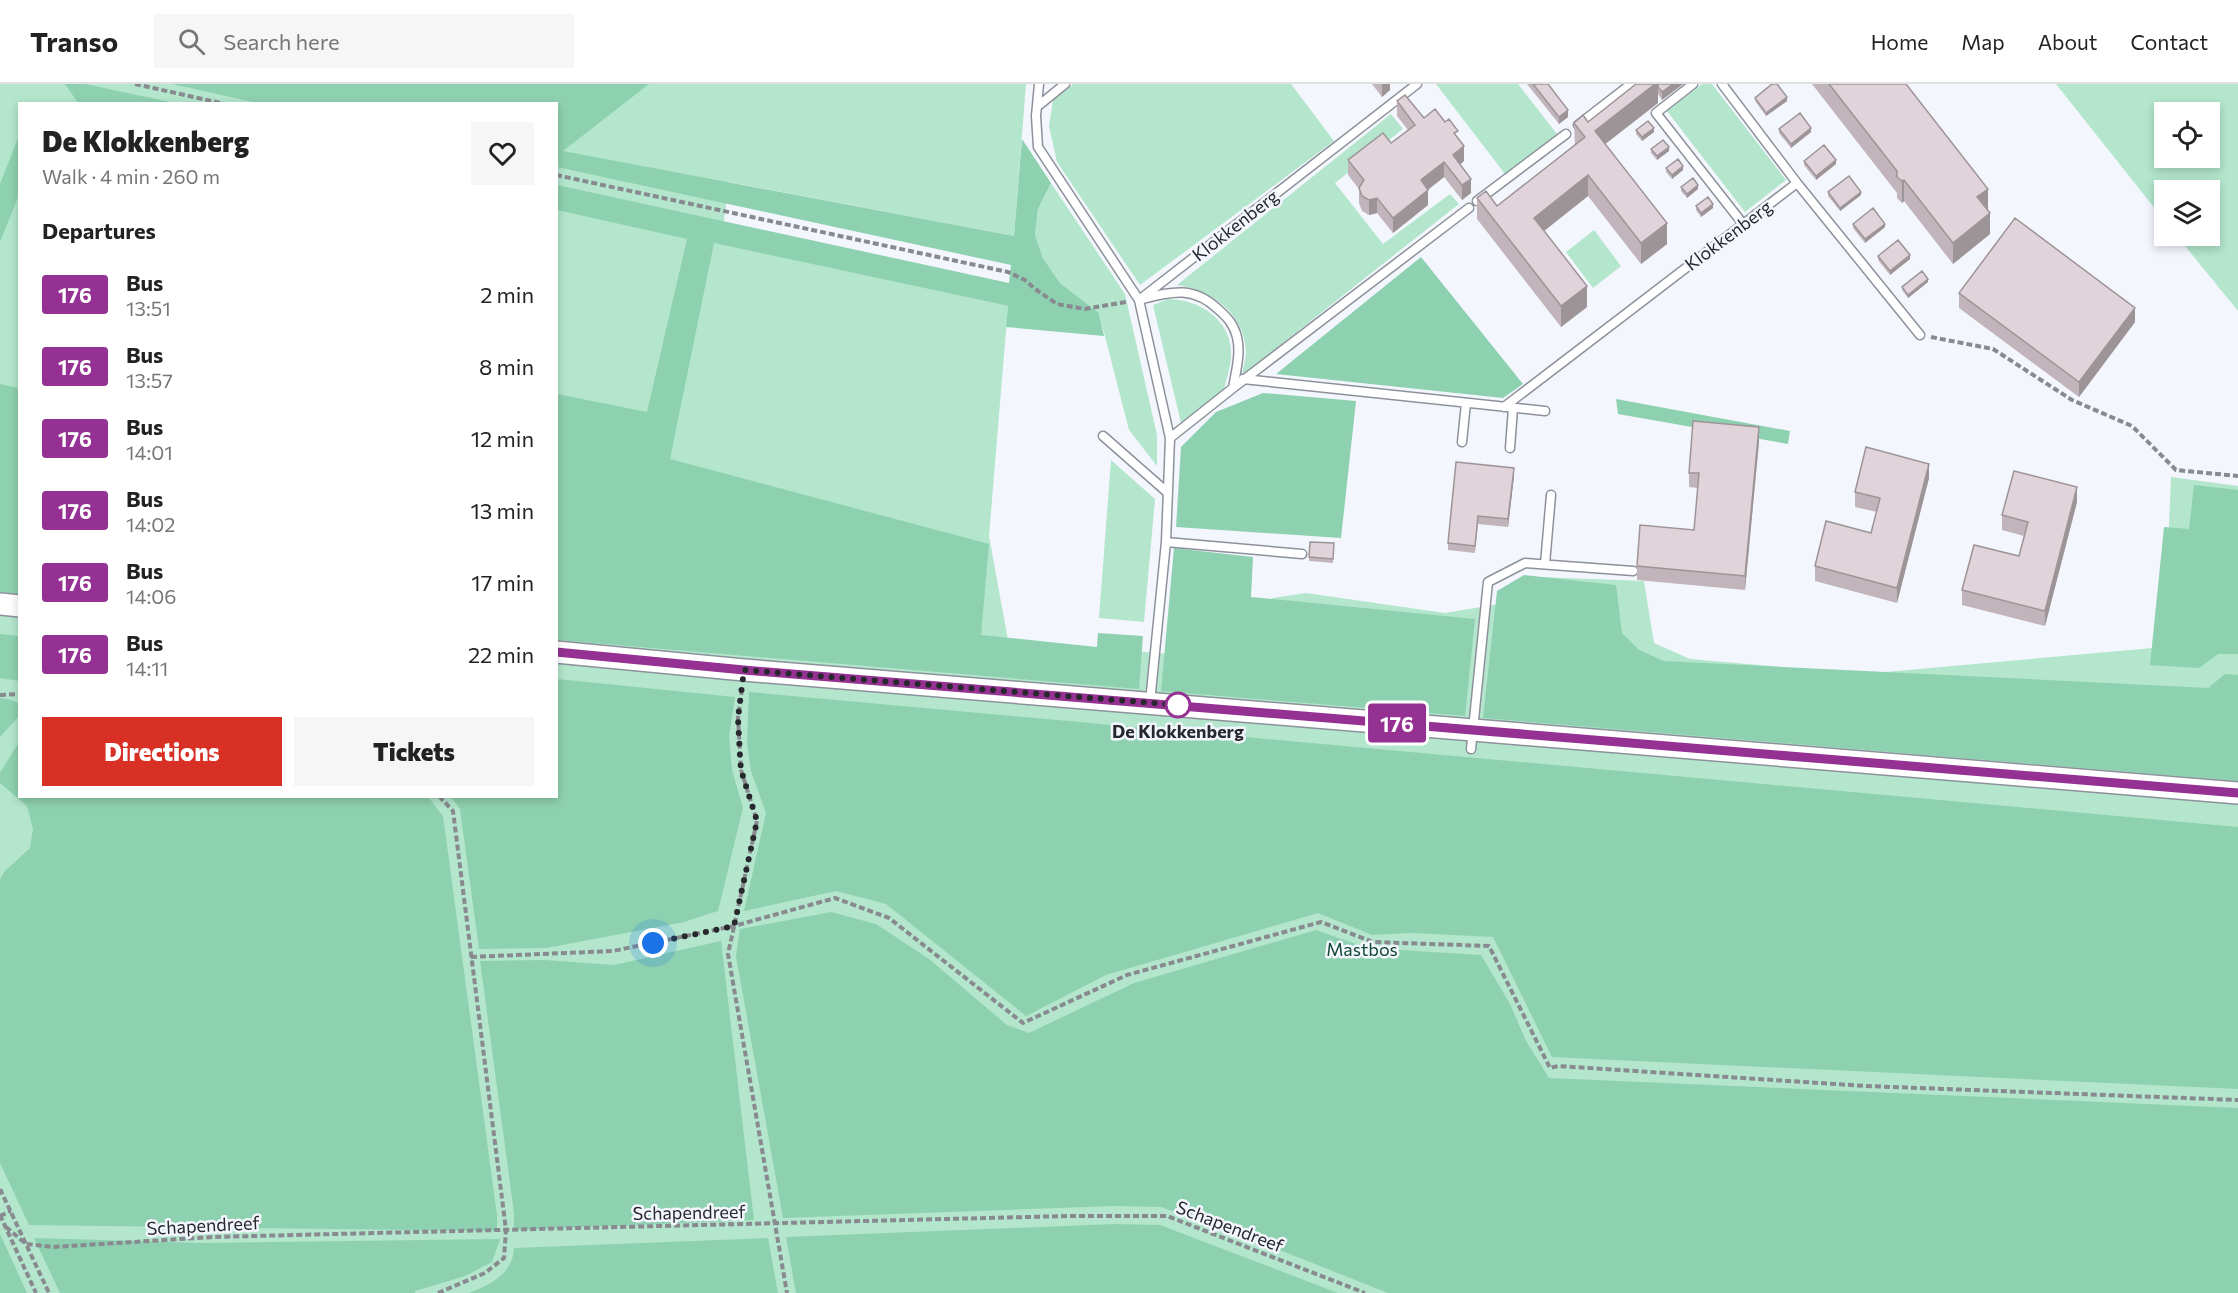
<!DOCTYPE html>
<meta charset="utf-8">
<style>
body{margin:0;font-family:Commissioner,sans-serif;background:#f6f6f6;color:#222;height:100vh;display:flex;flex-direction:column;font-size:22px;white-space:nowrap}
*{box-sizing:border-box;margin:0}
p{font-size:20px;color:#767676}
.icon{flex:none;width:33px;height:33px;fill:none;stroke:currentColor;stroke-width:2;stroke-linecap:round;stroke-linejoin:round}
.map{position:relative;flex:1;overflow:hidden}
.details{position:absolute;left:18px;top:18px;width:540px;height:696px;display:flex;flex-direction:column;background:#fff;border-radius:0px;box-shadow:0 3px 9px #0003}
.details>*{flex:none}
.badge{padding:0 12px;border-radius:4px;font-size:21px;line-height:39px}
.controls{position:absolute;left:2154px;top:18px;display:grid;gap:12px}
.controls a{display:grid;place-items:center;width:66px;height:66px;border-radius:0px;background:#fff;box-shadow:0 3px 9px #0003;font-size:30px}
.you{position:absolute;width:30px;height:30px;margin:-15px;border:4px solid #fff;border-radius:50%;background:#1a73e8;box-shadow:0 0 0 9px #1a73e833}
.map>.badge{position:absolute;translate:-50% -50%;box-shadow:0 0 0 3px #fff}
h2{padding:0 24px;font-size:22px;line-height:54px}
.round{display:grid;place-items:center;flex:none;width:63px;height:63px;border-radius:0px;background:#f6f6f6}
.head{display:flex;align-items:center;justify-content:space-between;height:102px;padding:0 24px}
h1{font-size:28px;font-weight:800;line-height:45px}
.action{display:flex;gap:12px;margin-top:auto;padding:12px 24px}
.action a{flex:1;height:69px;border-radius:0px;background:#d93025;color:#fff;font-size:24px;font-weight:800;line-height:69px;text-align:center}
.action a+a{background:#f6f6f6;color:#222}
ul{padding:0;list-style:none}
li{display:flex;align-items:center;gap:18px;height:72px;padding:0 24px}
li div{flex:1}
li b{display:block;font-size:22px}
li em{font-style:normal}
li .badge{min-width:66px;font-weight:700;text-align:center}
header{display:flex;align-items:center;gap:36px;box-sizing:border-box;height:84px;padding:0 30px;background:#fff;border-bottom:2px solid #e0e0e0}
header strong{font-size:28px}
nav{display:flex;gap:33px;margin-inline-start:auto;font-size:21px}
.search{width:420px;height:54px;background:#f6f6f6;display:flex;align-items:center;gap:15px;box-sizing:border-box;padding:0 21px;border-radius:0px;color:#767676;font-size:22px}
.map>svg:first-child{display:block}
</style>
<header>
<strong>Transo</strong>
<div class="search"><svg class="icon" aria-label="search" viewBox="0 0 24 24"><circle cx="10" cy="10" r="6"/><path d="M15 15l6 6"/></svg>Search here</div>
<nav><a>Home</a><a>Map</a><a>About</a><a>Contact</a></nav>
</header>
<div class="map">
<svg width="2238" height="1209" viewBox="0 0 2238 1209">
<rect width="100%" height="100%" fill="#f3f6fd"/>
<!-- green -->
<path fill="#b3e6cc" fill-rule="evenodd" d="M0 0H1026L1014 152 729 98 721 160 1008 222 989 452 1008 556 1180 571 1273 514 1306 509 1445 529 1511 518 1541 493 1644 497 1654 559 1690 575 1863 590 2164 563 2171 393 2238 402V1209H0ZM20 20H556V712H20Z
M1073 0H1291L1334 57 1140 201 1057 78 1049 42 1053 16Z
M1436 0H1518L1557 50 1505 90Z
M1702 0H1712L1786 96 1745 128 1667 27Z
M2056 0H2238V227L2177 152H2210V106H2164V136ZM2164 28H2210V74H2164Z
M1391 30 1403 45 1335 99 1383 160 1450 110 1459 120 1242 291C1243 284 1246 276 1246 268 1245 230 1212 206 1177 201Z
M1051 99 1125 210 1157 351V382L1129 346 1099 229 1060 199 1043 174 1035 151 1038 125Z
M1594 146 1621 182 1593 204 1566 168Z
M1168 215C1198 215 1230 235 1231 267 1232 279 1227 293 1224 305L1181 339 1153 221Z
M1111 376 1155 415 1144 538 1099 534Z"/>
<!-- forest -->
<path fill="#8ed1b0" d="M65 0H85L175 19H78Z
M172 0H649L563 67 1014 152 1022 55 1051 99 1038 125 1035 151 1043 174 1060 199 1099 229 1104 252 1006 243 1008 222 714 159 670 375 989 460 981 551 1097 563 1098 549 1143 552 1139 605 557 556V310L647 328 687 155 557 126V101L1009 199 1011 181 557 83 556 20H262Z
M19 52V111L0 158V100Z
M1421 173 1523 300 1503 314 1276 290Z
M0 300 19 304V510L0 508Z
M1263 309 1356 317 1341 454 1176 443 1181 363 1216 328Z
M1616 315 1790 347 1788 360 1618 330Z
M2194 401 2238 406V570H2218L2199 584 2150 581 2164 443 2189 445Z
M1174 464 1253 473 1251 513 1475 535 1465 632 1161 607Z
M1524 491 1616 501 1622 549 1639 566 1664 577 2208 604 2225 590 2238 591V697L1483 634 1497 507Z
M0 550 19 552V597L0 594Z
M557 595 735 613 729 652 732 686 743 724 718 827 684 838 546 864 479 865 460 725 451 713 556 712Z
M749 608 2238 743V1005L1552 973 1493 853 1411 849 1372 851 1318 829 1106 891 1026 932 886 820 836 807 744 827 766 729 751 687 747 659Z
M0 614 12 616 19 620 20 631 0 653Z
M19 658 20 712 429 714 443 732 497 1131V1147L29 1141 0 1079V796L4 788 30 764 33 745 27 722 0 699V689Z
M831 828 876 840 929 875 1007 941 1029 949 1134 899 1316 846 1367 864 1481 871 1510 920 1526 957 1549 994 2238 1024V1209H1388L1262 1159 1161 1123 1114 1122 783 1134 736 872 740 845Z
M721 857 754 1136 514 1146V1129L480 877 545 876 614 881Z
M1114 1140 1160 1141 1338 1209H796L786 1153Z
M0 1150 27 1209H0Z
M34 1154 202 1159 500 1155 492 1178 465 1192 415 1207V1209H60Z
M768 1154 778 1209H469C490 1201 513 1190 514 1164Z"/>
<g fill="none" stroke-linecap="round" stroke-linejoin="round">
<!-- service casing -->
<g stroke="#8c919b" stroke-width="11">
<path id="service" d="M1039 0 1036 32 1038 63 1139 216 1170 354 1166 458 1150 618
M1693 0 1656 29 1743 140
M1722 0 1797 99
M1038 22 1065 0
M1578 41 1631 0
M1477 117 1566 50
M1142 215C1174 207 1194 202 1219 226 1228 234 1234 241 1237 253 1241 269 1236 287 1233 304L1170 354
M1139 216 1417 0
M1243 295 1545 327
M1233 304 1469 124
M1504 323 1797 99 1920 251
M1103 352 1168 409
M1462 358 1466 319
M1510 364 1513 324
M1166 458 1302 470
M1545 480 1551 411
M1471 665 1488 498 1525 479 1633 487"/>
</g>
<!-- tertiary casing -->
<g stroke="#8c919b" stroke-width="24">
<path id="tertiary" d="M0 520 20 522
M556 568 744 586 2238 709"/>
</g>
<!-- path -->
<path stroke="#888a90" stroke-width="4" stroke-dasharray="6 3" stroke-linecap="butt" d="M135 0 225 20
M556 91 1008 188 1025 196 1035 205 1057 220 1085 225 1126 218
M1931 253 1993 265 2072 316 2132 342 2176 386 2238 392
M742 605 738 634 741 686 757 737 728 870 787 1209
M0 611 20 610
M471 873 613 867 734 842 835 814 889 834 1023 939 1127 891 1321 838 1373 858 1489 862 1550 984 1558 982 1866 1002 2238 1016
M0 1105 49 1209
M0 1131 36 1209
M0 1132 11 1127
M6 1143 26 1160 53 1163 213 1153 1068 1132H1167L1365 1209
M438 1209 485 1189 504 1174 506 1146 453 727 439 712"/>
<!-- service -->
<use href="#service" stroke="#fff" stroke-width="8"/>
<!-- tertiary -->
<use href="#tertiary" stroke="#fff" stroke-width="21"/>
</g>
<!-- wall -->
<path fill="#c1b5bb" d="M1372 0H1390V6L1382 13Z
M1527 0H1548L1568 33 1559 40Z
M1636 0H1683L1662 16 1658 10V19L1605 60 1667 160 1641 180 1588 112 1544 147 1587 223 1561 243 1477 135V114L1497 122 1575 61 1574 39 1588 38Z
M1812 0H1906L1988 126 1990 150 1953 180 1904 117 1902 119 1897 114V109Z
M1755 14 1787 17 1766 32 1755 17Z
M1397 17 1458 53 1464 77 1460 81 1471 109 1462 116 1444 93 1428 106V121L1393 149 1377 129 1369 131 1362 127 1359 119V105L1348 91V76L1391 59 1408 46 1397 32Z
M1779 45 1811 48 1791 64 1779 49Z
M1636 46 1654 48 1642 57 1636 50Z
M1651 65 1669 67 1657 76 1651 69Z
M1804 77 1836 80 1816 96 1804 81Z
M1666 84 1683 86 1672 95 1666 88Z
M1681 103 1698 105 1687 114 1681 107Z
M1828 108 1861 111 1840 127 1828 112Z
M1696 122 1713 124 1701 133 1696 126Z
M1853 140 1885 143 1865 159 1853 144Z
M1878 172 1910 175 1890 191 1878 176Z
M1928 198 1908 214 1902 206V203Z
M1959 209 2135 238 2079 313 1959 224Z
M1759 358 1745 506 1637 496V482L1694 446 1698 404 1689 403V389Z
M1514 392 1508 443 1478 440 1475 469 1448 466V459Z
M1929 394 1897 519 1815 497V482L1871 449 1877 428 1855 423V408Z
M2077 418 2045 542 1962 521V506L2019 472 2024 452 2002 446V431Z
M1310 458 1334 459 1333 479 1309 477Z"/>
<!-- shaded-wall -->
<path fill="#9d9498" d="M1382 0H1390V6L1382 13Z
M1655 0H1658V19L1595 68V47Z
M1673 0H1683L1662 16V8Z
M1787 13V17L1766 32V29Z
M1568 26V33L1559 40V33Z
M1654 44V48L1642 57V53Z
M1811 44V48L1791 64V60Z
M1464 62V77L1453 86V71Z
M1669 63V67L1657 76V72Z
M1836 76V80L1816 96V92Z
M1444 78V93L1421 111V96Z
M1683 82V86L1672 95V91Z
M1588 91V112L1534 155V134Z
M1471 95V109L1462 116V101Z
M1904 96V117L1902 119V97Z
M1698 101V105L1687 114V110Z
M1988 105V126L1977 113Z
M1428 106V121L1393 149V134Z
M1861 108V111L1840 127V124Z
M1377 114V129L1369 131V116Z
M1713 120V124L1701 133V129Z
M1990 129V150L1953 180V159Z
M1667 139V160L1641 180V159Z
M1885 140V143L1865 159V155Z
M1910 171V175L1890 191V187Z
M1928 195V198L1908 214V211Z
M1587 202V223L1561 243V222Z
M2135 224V238L2079 313V298Z
M1759 343V358L1745 506V492Z
M1929 380V394L1897 519V504Z
M1514 384V392L1508 443V435Z
M2077 403V418L2045 542V527Z"/>
<!-- building -->
<path fill="#e0d3d9" stroke="#9d9498" stroke-width="1.5" d="M1533 0H1548L1568 26 1559 33Z
M1636 0H1655L1595 47 1667 139 1641 159 1588 91 1534 134 1587 202 1561 222 1477 114 1486 107 1497 122 1585 53 1574 39 1583 31 1588 38Z
M1658 0H1673L1662 8 1658 3Z
M1772 0H1777L1787 13 1766 29 1755 14Z
M1829 0H1906L1988 105 1977 113 1990 129 1953 159 1904 96 1902 97 1897 93V87Z
M1405 11 1424 34 1435 25 1445 38 1449 35 1458 47 1454 49 1464 62 1453 71 1471 95 1462 101 1444 78 1421 96 1428 106 1393 134 1377 114 1369 116 1362 112 1359 104 1364 96 1348 76 1383 49 1391 59 1415 41 1397 17Z
M1800 29 1811 44 1791 60 1779 45Z
M1648 37 1654 44 1642 53 1636 46Z
M1663 56 1669 63 1657 72 1651 65Z
M1824 61 1836 76 1816 92 1804 77Z
M1678 75 1683 82 1672 91 1666 84Z
M1849 92 1861 108 1840 124 1828 108Z
M1693 94 1698 101 1687 110 1681 103Z
M1708 113 1713 120 1701 129 1696 122Z
M1873 124 1885 140 1865 155 1853 140Z
M2015 134 2135 224 2079 298 1959 209Z
M1898 156 1910 171 1890 187 1878 172Z
M1922 187 1928 195 1908 211 1902 203Z
M1693 337 1759 343 1745 492 1637 482 1640 441 1694 446 1699 389H1689Z
M1866 363 1929 380 1897 504 1815 482 1826 437 1871 449 1880 414 1855 408Z
M1456 378 1514 384 1508 435 1478 432 1475 462 1448 459Z
M2014 387 2077 403 2045 527 1962 506 1974 461 2019 472 2028 438 2002 431Z
M1310 458 1334 459 1333 475 1309 473Z"/>
<g fill="none" stroke-linecap="round" stroke-linejoin="round">
<!-- line casing -->
<g stroke="#fff" stroke-width="14">
<path id="line" d="M556 568 744 586 2238 709"/>
</g>
<!-- line -->
<use href="#line" stroke="#953192" stroke-width="9"/>
<!-- walk -->
<path stroke="#27282d" stroke-width="6" stroke-dasharray="0 10.8" d="M653 859 734 842 757 737 741 686 740 673 738 634 744 586 1178 621"/>
</g>
<!-- markers -->
<circle fill="#fff" stroke="#953192" stroke-width="3" cx="1178" cy="621" r="12"/>
<g text-anchor="middle" dominant-baseline="central" stroke-width="5" stroke-linejoin="round" paint-order="stroke">
<!-- street labels -->
<g font-size="18" fill="#27282d" stroke="#f3f6fd">
<text transform="translate(1235 141) rotate(-38)">Klokkenberg</text>
<text transform="translate(1728 151) rotate(-37)">Klokkenberg</text>
<text transform="translate(689 1128) rotate(-1)">Schapendreef</text>
<text transform="translate(203 1141) rotate(-3)">Schapendreef</text>
<text transform="translate(1230 1142) rotate(21)">Schapendreef</text>
</g>
<!-- stop labels -->
<g font-size="18" font-weight="bold" fill="#27282d" stroke="#f3f6fd">
<text x="1178" y="647">De Klokkenberg</text>
</g>
<!-- park labels -->
<g font-size="18" fill="#124832" stroke="#f3f6fd">
<text x="1362" y="865">Mastbos</text>
</g>
</g>
</svg>
<div class="controls">
<a><svg class="icon" aria-label="locate" viewBox="0 0 24 24"><circle cx="12" cy="12" r="6"/><path d="M12 2v4M12 18v4M2 12h4M18 12h4"/></svg></a>
<a><svg class="icon" aria-label="layers" viewBox="0 0 24 24"><path d="M12 4l9 5-9 5-9-5zM3 14l9 5 9-5"/></svg></a>
</div>
<div class="you" style="left:653px;top:859px"></div>
<b class="badge" style="left:1397px;top:639px;background:#953192;color:#fff">176</b>
<section class="details">
<div class="head"><div><h1>De Klokkenberg</h1><p>Walk · 4 min · 260 m</p></div><a class="round"><svg class="icon" aria-label="heart" viewBox="0 0 24 24"><path d="M12 20l-8-8c-3-5 5-10 8-4 3-6 11-1 8 4z"/></svg></a></div>
<h2>Departures</h2>
<ul>
<li><span class="badge" style="background:#953192;color:#fff">176</span><div><b>Bus</b><p>13:51</p></div><em>2 min</em></li>
<li><span class="badge" style="background:#953192;color:#fff">176</span><div><b>Bus</b><p>13:57</p></div><em>8 min</em></li>
<li><span class="badge" style="background:#953192;color:#fff">176</span><div><b>Bus</b><p>14:01</p></div><em>12 min</em></li>
<li><span class="badge" style="background:#953192;color:#fff">176</span><div><b>Bus</b><p>14:02</p></div><em>13 min</em></li>
<li><span class="badge" style="background:#953192;color:#fff">176</span><div><b>Bus</b><p>14:06</p></div><em>17 min</em></li>
<li><span class="badge" style="background:#953192;color:#fff">176</span><div><b>Bus</b><p>14:11</p></div><em>22 min</em></li>
</ul>
<div class="action"><a>Directions</a><a>Tickets</a></div>
</section>
</div>
